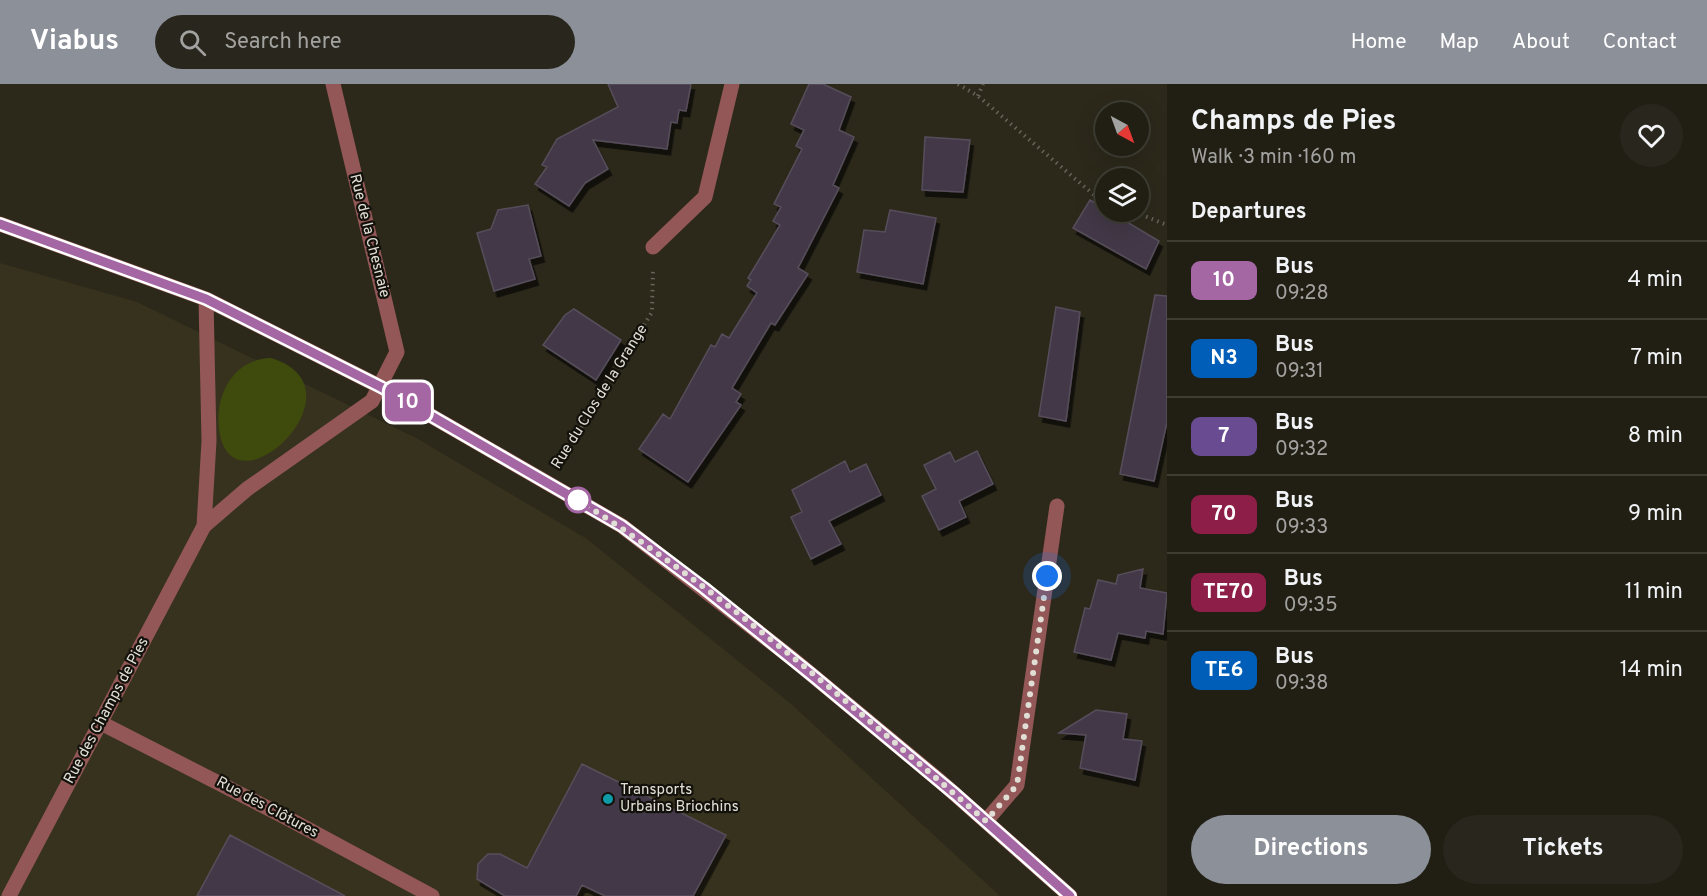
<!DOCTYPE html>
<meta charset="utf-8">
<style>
body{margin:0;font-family:Overpass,sans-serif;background:#29271d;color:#f1f3f6;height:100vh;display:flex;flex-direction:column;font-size:22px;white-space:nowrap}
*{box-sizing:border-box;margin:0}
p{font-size:20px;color:#a2a2a0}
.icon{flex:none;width:33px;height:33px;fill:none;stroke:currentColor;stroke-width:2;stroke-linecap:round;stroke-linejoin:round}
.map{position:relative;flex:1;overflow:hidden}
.details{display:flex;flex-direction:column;background:#211f14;width:540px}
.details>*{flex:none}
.badge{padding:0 12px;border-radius:9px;font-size:21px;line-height:39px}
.needle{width:39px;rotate:139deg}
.fabs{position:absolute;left:1095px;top:18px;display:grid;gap:12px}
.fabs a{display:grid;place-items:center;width:54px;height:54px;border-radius:50%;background:#211f14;box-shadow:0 6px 24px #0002,0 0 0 2px #3e3d34;font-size:30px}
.you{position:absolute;width:30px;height:30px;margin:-15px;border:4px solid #fff;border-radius:50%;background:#1a73e8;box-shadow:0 0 0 9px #1a73e833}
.map>.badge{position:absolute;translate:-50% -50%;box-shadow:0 0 0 3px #fff}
h2{padding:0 24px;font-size:22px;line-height:54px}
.round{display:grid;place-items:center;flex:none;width:63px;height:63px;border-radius:32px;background:#29271d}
.overview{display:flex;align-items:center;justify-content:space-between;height:102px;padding:0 24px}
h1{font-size:28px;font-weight:700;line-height:45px}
.button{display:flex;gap:12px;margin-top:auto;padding:12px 24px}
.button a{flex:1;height:69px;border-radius:36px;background:#8c9099;color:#fff;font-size:24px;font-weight:700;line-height:69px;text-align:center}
.button a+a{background:#29271d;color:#f1f3f6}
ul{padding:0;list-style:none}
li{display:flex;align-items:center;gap:18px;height:78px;padding:0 24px;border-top:2px solid #3e3d34}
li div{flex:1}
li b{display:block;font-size:22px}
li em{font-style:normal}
li .badge{min-width:66px;font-weight:700;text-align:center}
header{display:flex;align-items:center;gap:36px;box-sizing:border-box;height:84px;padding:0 30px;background:#8c9099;color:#fff}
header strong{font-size:28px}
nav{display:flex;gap:33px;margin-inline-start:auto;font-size:21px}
.search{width:420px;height:54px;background:#29271d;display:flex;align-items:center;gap:15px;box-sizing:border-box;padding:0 21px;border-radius:33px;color:#a2a2a0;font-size:22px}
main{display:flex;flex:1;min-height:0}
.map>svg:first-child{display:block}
</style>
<header>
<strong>Viabus</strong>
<div class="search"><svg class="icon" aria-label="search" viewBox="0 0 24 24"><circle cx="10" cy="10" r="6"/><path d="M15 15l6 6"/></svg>Search here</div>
<nav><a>Home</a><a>Map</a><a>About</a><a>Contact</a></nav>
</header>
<main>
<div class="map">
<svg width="1167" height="812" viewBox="0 0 1167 812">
<defs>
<filter id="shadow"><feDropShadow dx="3.5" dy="6" stdDeviation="0" flood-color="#0009"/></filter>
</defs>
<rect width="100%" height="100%" fill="#2c291b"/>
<!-- built -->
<path fill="#37321d" d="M0 179 137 218 418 355 587 455 790 619 1000 812H0Z"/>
<!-- green -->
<path fill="#3f4b0d" d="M271 274C366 303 241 426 221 355 211 318 230 275 271 274Z"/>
<!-- building -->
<path fill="#423946" stroke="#574e5b" stroke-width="1.5" filter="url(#shadow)" d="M608 0H691L686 27 679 26 677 39 671 38 667 65 593 56 608 85 585 99 569 122 535 100 547 83 542 81 557 55 618 23Z
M809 0H823L851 13 839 46 854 53 833 101 839 104 798 184 808 190 775 241 771 239 732 304 741 310 736 318 741 321 688 398 639 365 663 330 670 335 711 261 715 263 722 250 729 254 757 209 747 202 751 196 748 194 780 141 773 137 781 123 774 120 802 65 796 62 804 46 791 40Z
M925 53 970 56 963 108 922 106Z
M1090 116 1159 157 1146 185 1073 144Z
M528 121 541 172 529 175 535 195 494 207 477 149 491 145 498 126Z
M890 126 936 134 923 200 857 188 864 146 885 148Z
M1155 211 1167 212V338L1154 397 1120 390Z
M1056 223 1080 228 1066 337 1039 332Z
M574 225 621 256 596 296 543 261 565 231Z
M977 367 993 400 959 417 966 433 939 446 922 412 936 405 924 381 950 368 955 378Z
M845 377 850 388 866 380 881 411 829 437 841 460 811 475 791 433 802 428 792 406Z
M1143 485 1140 504 1167 509 1163 550 1146 547 1145 554 1118 549 1111 576 1074 568 1085 524 1090 525 1098 496 1116 500 1118 491Z
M1096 626 1127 630 1123 655 1142 657 1135 696 1080 684 1086 651 1059 649Z
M582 680 726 751 693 812H605L582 801 576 812H505L477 795 478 780 488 770H500L527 784Z
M230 751 345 812H197Z"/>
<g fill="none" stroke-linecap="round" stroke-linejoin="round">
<!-- path -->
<path stroke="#676457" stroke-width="4" stroke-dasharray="1.5 4.5" stroke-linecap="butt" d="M958 0 978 12 1093 110 1106 115
M978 12 983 0
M1135 128 1167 141
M559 379 652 228 653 185"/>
<!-- minor -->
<path stroke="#925756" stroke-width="15" d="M0 140 206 215 381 303 622 442 794 576 940 697 1070 812
M653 163 705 113 732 0
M204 442 209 357 206 215
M101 639 287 734 432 812
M986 737 1017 701 1057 422
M9 812 204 442 247 405 372 317 397 268 333 0"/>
</g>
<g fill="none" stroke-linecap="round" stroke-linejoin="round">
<!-- line casing -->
<g stroke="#fff" stroke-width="14">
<path id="line" d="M0 140 206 215 381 303 622 442 704 504 812 591 955 710 1070 812"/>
</g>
<!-- line -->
<use href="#line" stroke="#a467a3" stroke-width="9"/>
<!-- walk -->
<path stroke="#e1dfd5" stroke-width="6" stroke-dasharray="0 10.8" d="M578 416C724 508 855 625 986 737L1017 701 1047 492"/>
</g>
<!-- markers -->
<circle fill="#fff" stroke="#a467a3" stroke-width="3" cx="578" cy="416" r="12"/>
<circle fill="#0f9aa8" stroke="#13110b" stroke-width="2" cx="608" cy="715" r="6"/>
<g text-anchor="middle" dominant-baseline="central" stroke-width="4.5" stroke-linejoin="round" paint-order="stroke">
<!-- street labels -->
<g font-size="15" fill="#e1dfd5" stroke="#13110b">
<text transform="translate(369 152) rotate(76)">Rue de la Chesnaie</text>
<text transform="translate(600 313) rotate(-58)">Rue du Clos de la Grange</text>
<text transform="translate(107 627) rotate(-62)">Rue des Champs de Pies</text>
<text transform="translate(267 724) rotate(28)">Rue des Clôtures</text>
</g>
<!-- poi labels -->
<g font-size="15" fill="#e1dfd5" stroke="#13110b" text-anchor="start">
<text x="620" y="706">Transports<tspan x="620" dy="17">Urbains Briochins</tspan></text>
</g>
</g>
</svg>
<div class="fabs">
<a><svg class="needle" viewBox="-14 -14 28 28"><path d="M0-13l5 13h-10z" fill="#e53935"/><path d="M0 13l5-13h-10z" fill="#a2a2a0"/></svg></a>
<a><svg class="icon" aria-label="layers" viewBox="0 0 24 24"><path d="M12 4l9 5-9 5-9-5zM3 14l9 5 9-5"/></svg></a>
</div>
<div class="you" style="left:1047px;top:492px"></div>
<b class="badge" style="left:408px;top:318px;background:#a467a3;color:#fff">10</b>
</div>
<section class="details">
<div class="overview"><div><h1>Champs de Pies</h1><p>Walk · 3 min · 160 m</p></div><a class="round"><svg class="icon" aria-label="heart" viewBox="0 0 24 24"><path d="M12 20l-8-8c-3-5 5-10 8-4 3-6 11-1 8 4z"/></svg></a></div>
<h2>Departures</h2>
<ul>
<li><span class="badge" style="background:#a467a3;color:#fff">10</span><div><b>Bus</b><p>09:28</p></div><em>4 min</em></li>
<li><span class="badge" style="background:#005eb8;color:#fff">N3</span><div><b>Bus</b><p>09:31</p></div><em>7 min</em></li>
<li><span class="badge" style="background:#684b91;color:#fff">7</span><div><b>Bus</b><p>09:32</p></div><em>8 min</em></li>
<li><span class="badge" style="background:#8d1e47;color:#fff">70</span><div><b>Bus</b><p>09:33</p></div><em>9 min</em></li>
<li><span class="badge" style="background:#8d1e47;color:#fff">TE70</span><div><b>Bus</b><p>09:35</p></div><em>11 min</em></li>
<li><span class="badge" style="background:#005eb8;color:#fff">TE6</span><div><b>Bus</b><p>09:38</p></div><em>14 min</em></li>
</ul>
<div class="button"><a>Directions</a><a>Tickets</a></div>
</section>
</main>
